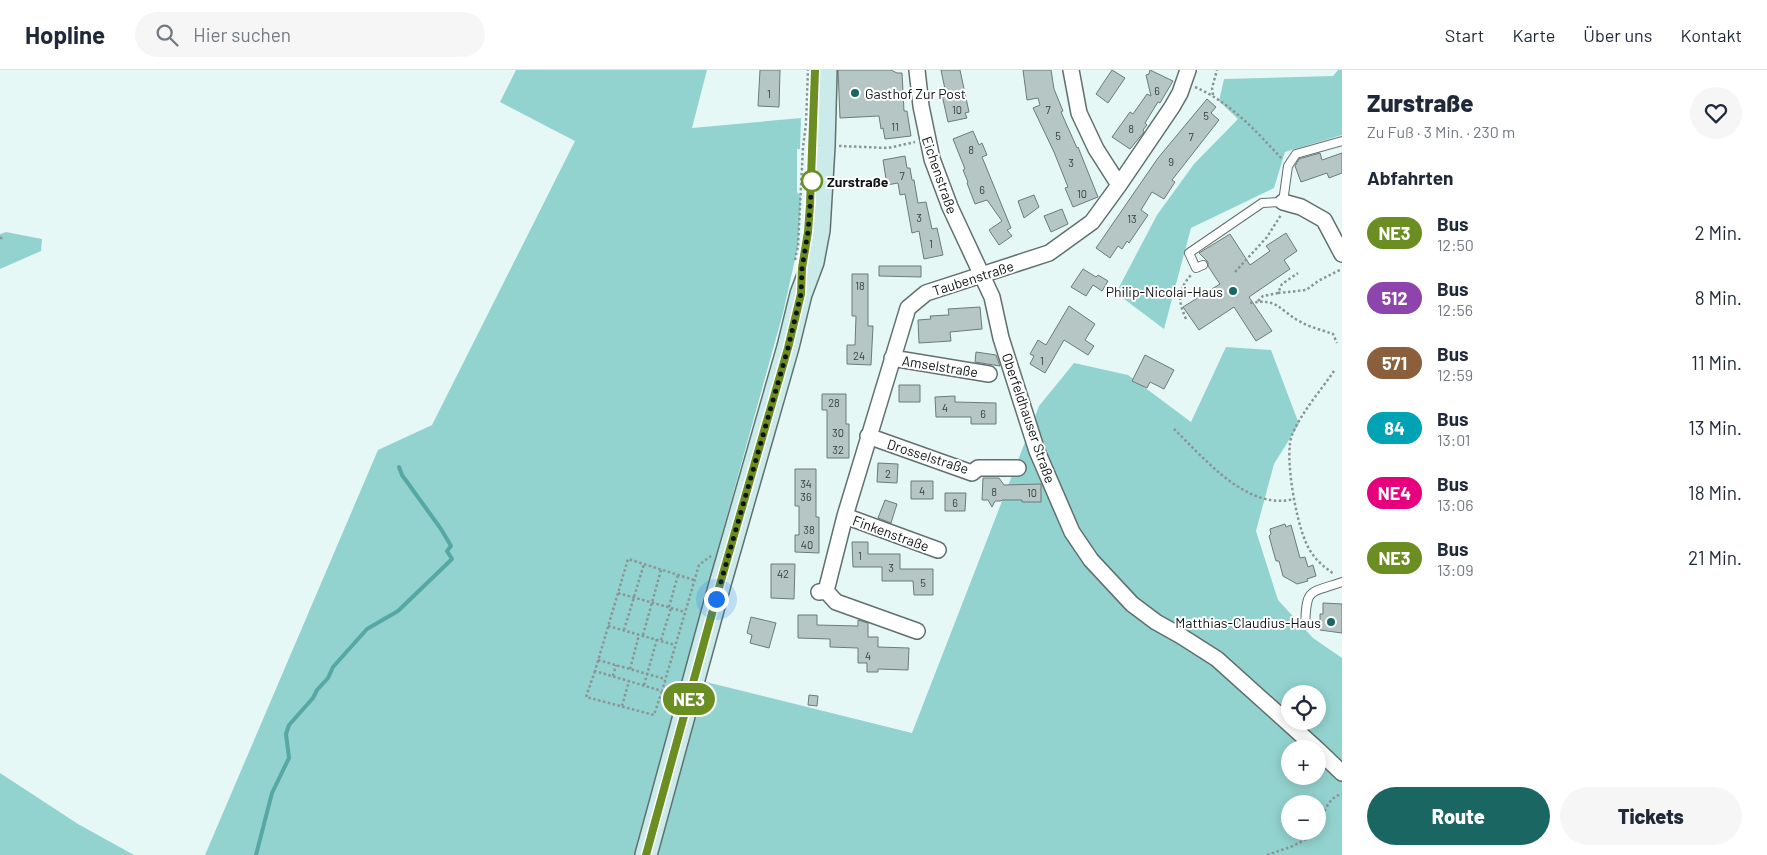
<!DOCTYPE html>
<html lang="de">
<meta charset="utf-8">
<style>
body{margin:0;font-family:Barlow,sans-serif;background:#f6f6f7;color:#1f2937;height:100vh;display:flex;flex-direction:column;font-size:19px;white-space:nowrap}
*{box-sizing:border-box;margin:0}
p{font-size:16px;color:#747a83}
.icon{flex:none;width:28px;height:28px;fill:none;stroke:currentColor;stroke-width:2;stroke-linecap:round;stroke-linejoin:round}
.map{position:relative;flex:1;overflow:hidden}
.sheet{display:flex;flex-direction:column;background:#fff;width:425px}
.sheet>*{flex:none}
.badge{padding:0 10px;border-radius:16px;font-size:18px;line-height:32px}
.controls{position:absolute;left:1281px;top:615px;display:grid;gap:10px}
.controls a{display:grid;place-items:center;width:45px;height:45px;border-radius:50%;background:#fff;box-shadow:0 2px 12px #0003;font-size:25px}
.you{position:absolute;width:25px;height:25px;margin:-12px;border:4px solid #fff;border-radius:50%;background:#1a73e8;box-shadow:0 0 0 8px #1a73e833}
.map>.badge{position:absolute;translate:-50% -50%;box-shadow:0 0 0 2px #fff}
h2{padding:0 25px;font-size:19px;line-height:45px}
.round{display:grid;place-items:center;flex:none;width:52px;height:52px;border-radius:26px;background:#f6f6f7}
.overview{display:flex;align-items:center;justify-content:space-between;height:85px;padding:0 25px}
h1{font-size:24px;font-weight:800;line-height:38px}
.action{display:flex;gap:10px;margin-top:auto;padding:10px 25px}
.action a{flex:1;height:58px;border-radius:30px;background:#196663;color:#fff;font-size:20px;font-weight:800;line-height:58px;text-align:center}
.action a+a{background:#f6f6f7;color:#1f2937}
ul{padding:0;list-style:none}
li{display:flex;align-items:center;gap:15px;height:65px;padding:0 25px}
li div{flex:1}
li b{display:block;font-size:19px}
li em{font-style:normal}
li .badge{min-width:55px;font-weight:700;text-align:center}
header{display:flex;align-items:center;gap:30px;box-sizing:border-box;height:70px;padding:0 25px;background:#fff;border-bottom:1px solid #e0e1e3}
header strong{font-size:24px}
nav{display:flex;gap:28px;margin-inline-start:auto;font-size:18px}
.search{width:350px;height:45px;background:#f6f6f7;display:flex;align-items:center;gap:12px;box-sizing:border-box;padding:0 18px;border-radius:28px;color:#747a83;font-size:19px}
main{display:flex;flex:1;min-height:0}
.map>svg:first-child{display:block}
</style>
<header>
<strong>Hopline</strong>
<div class="search"><svg class="icon" aria-label="search" viewBox="0 0 24 24"><circle cx="10" cy="10" r="6"/><path d="M15 15l6 6"/></svg>Hier suchen</div>
<nav><a>Start</a><a>Karte</a><a>Über uns</a><a>Kontakt</a></nav>
</header>
<main>
<div class="map">
<svg width="1342" height="785" viewBox="0 0 1342 785">
<rect width="100%" height="100%" fill="#e6f8f6"/>
<!-- green -->
<path fill="#93d3cf" fill-rule="evenodd" d="M516 0H707L692 58 801 48 800 79H797V122L801 127 798 176 783 243 715 489 720 514 702 611 912 663 1039 336 1074 293 1128 305 1191 352 1226 277 1271 280 1299 354 1274 394 1256 461 1278 530 1313 568 1342 588V785H205L378 380 432 355 575 71 500 32ZM1290 624H1318V651H1290ZM1290 679H1318V706H1290ZM1290 734H1318V761H1290Z
M1338 0H1342V65L1285 82 1274 118 1191 158 1164 259 1116 223 1157 145 1194 94 1238 49 1219 31 1224 9 1333 6Z
M6 162 42 169 41 181 0 199V164Z
M0 703 78 754 134 785H0Z"/>
<g fill="none" stroke-linecap="round" stroke-linejoin="round">
<!-- stream -->
<path stroke="#56a8a4" stroke-width="4" d="M256 785 272 723 289 688 286 664 289 655 313 628 317 620 328 608 333 597 367 559 398 541 452 489 447 481 451 476 441 459 402 405 399 397"/>
</g>
<!-- building -->
<path fill="#b5c6c5" stroke="#6b7b7a" d="M760 0H780L779 37 758 36Z
M838 0H891L897 3H902L904 41H907L911 66 885 69 883 58 881 59 879 46 840 48Z
M941 0H960L969 42 965 43 967 48 948 52 942 25 946 24Z
M1023 0H1051L1054 19 1063 41 1061 42 1077 78 1078 77 1098 127 1073 137 1065 118 1068 117 1054 82 1033 38 1040 35 1038 28 1027 30Z
M1112 0 1125 8 1108 33 1096 24Z
M1150 0 1173 11 1160 33 1158 32 1145 53 1147 55 1143 60 1144 62 1130 79 1112 67 1130 42 1133 44 1147 24 1151 26 1146 5 1149 4Z
M1207 29 1216 37 1211 43 1219 50 1172 110 1175 112 1164 129 1152 122 1141 140 1148 145 1129 173 1127 171 1122 179 1118 176 1110 188 1096 178 1158 88Z
M973 61 979 75 982 73 987 85 982 87 1011 158 1007 160 1012 166 999 175 989 160 1002 151 987 130 975 134 967 113 968 112 963 100 965 99 953 69Z
M1320 83 1322 90 1342 83V103L1329 108 1327 103 1301 112 1295 96 1299 89Z
M905 86 907 98H910L912 110H914L918 133 926 132 932 159 937 158 943 185 924 189 919 161 912 163 905 124 900 125 898 113 887 115 883 90Z
M1034 125 1039 137 1024 148 1018 131Z
M1062 139 1068 154 1051 162 1044 146Z
M1286 163 1297 181 1284 190 1290 199 1249 227 1272 261 1256 271 1234 237 1199 260 1183 237 1220 214 1208 196V192L1199 183 1230 164 1250 195 1270 181 1266 176Z
M879 196H921V207L879 206Z
M1083 199 1096 207 1098 205 1108 211 1102 221 1093 215 1086 226 1071 217Z
M852 204H868V256H873L871 295 847 294V275H855L856 246H852Z
M1069 236 1095 254 1085 270 1094 276 1088 285 1064 270 1045 303 1030 294 1034 286 1030 284 1038 270 1046 275Z
M980 237 982 259 950 262 951 271 919 273 918 250 931 249 930 246 949 245 948 239Z
M976 282 996 285 1000 296 975 292Z
M1145 285 1174 300 1164 319 1150 312 1147 318 1132 311Z
M899 315H920V332H899Z
M822 324H846V354H849V388H827V340H822Z
M955 326V332L996 333V354H971V347H936L935 327Z
M878 393 898 394 897 413 877 412Z
M795 399H816V447H819V483L795 482V465H799V436H795Z
M983 408H999L1004 415 1041 414V432H1022V430H1002L1001 431H995L992 437 988 430H982Z
M911 411H933V429H911Z
M945 423H966L965 441H945Z
M885 430 897 434 891 453 878 448Z
M1285 454 1286 457 1291 455 1300 488 1305 487 1308 497 1313 495 1316 506 1307 509 1308 511 1297 514 1283 506 1279 491H1276L1269 466 1271 464 1270 459Z
M852 472H868V484H900V499H933V525H914L913 511H882V497H853Z
M771 494H795L794 529 771 528Z
M1323 533 1342 534V563L1320 560V544H1323Z
M798 545H817V555L858 556V550L868 553V567H878V577L909 578 908 600 878 599V602H867V593H858V578L830 577V569L798 568Z
M751 547 776 553 769 578 750 573 752 565 747 563Z
M809 625 818 626 817 636 808 635Z"/>
<g fill="none" stroke-linecap="round" stroke-linejoin="round">
<!-- lane casing -->
<g stroke="#60706e" stroke-width="10">
<path id="lane" d="M1203 195 1196 198 1189 183 1262 133 1283 132 1288 96 1296 84 1342 71
M1305 555C1307 518 1307 524 1342 512"/>
</g>
<!-- street casing -->
<g stroke="#60706e" stroke-width="18">
<path id="street" d="M917 0 921 36 932 89 950 137 992 227 1001 268 1037 381 1072 462 1091 490 1132 534 1156 552 1181 566 1217 589 1317 679
M1071 0 1079 43 1096 79 1119 115
M1283 132 1301 137 1324 150 1342 184
M892 288 989 304
M868 366 972 403 978 398H1018
M845 446 938 480
M826 521 836 532 917 561
M819 522 826 521 845 446 908 238 926 223 1049 183 1092 152 1119 115 1172 37 1180 23 1188 0
M1318 680 1342 703"/>
</g>
<!-- secondary casing -->
<g stroke="#60706e" stroke-width="24">
<path id="secondary" d="M646 785 720 514 788 277 801 224 813 192 819 160 824 76 826 0"/>
</g>
<!-- path -->
<path stroke="#899594" stroke-width="2.5" stroke-dasharray="2.5 2.5" stroke-linecap="butt" d="M1195 17C1230 32 1257 62 1282 89
M1213 25 1212 18 1217 0
M839 76 888 78 915 72
M0 168H5
M795 190 798 176 803 77 806 54 808 0
M1235 202 1267 167 1281 145
M1278 223 1306 220 1318 211 1342 199
M1258 231 1263 226 1278 223 1282 214 1298 203
M1250 233C1278 228 1278 239 1299 251 1309 257 1322 260 1333 264L1337 273
M1186 249C1178 231 1177 221 1191 205
M1334 301C1321 320 1301 343 1292 365 1284 385 1296 450 1305 470 1310 485 1322 496 1334 504
M1174 359C1205 389 1247 441 1294 429
M694 510 628 489 595 601 662 621 699 495 711 486
M618 523 685 542
M669 537 678 505
M608 556 675 575
M624 560 644 494
M643 565 661 500
M661 570 671 538
M598 590 665 609
M630 599 639 565
M595 601 586 627 654 645 662 621
M613 606 616 595
M644 615 657 569
M622 636 629 611
M1318 760C1322 747 1327 727 1342 724
M1267 785 1293 776 1316 764 1317 761"/>
<!-- lane -->
<use href="#lane" stroke="#fff" stroke-width="8"/>
<!-- street -->
<use href="#street" stroke="#fff" stroke-width="15"/>
<!-- secondary -->
<use href="#secondary" stroke="#caebe9" stroke-width="21"/>
</g>
<g fill="none" stroke-linecap="round" stroke-linejoin="round">
<!-- line casing -->
<g stroke="#fff" stroke-width="11">
<path id="line" d="M646 785 720 514 788 278 801 224 802 198 808 162 810 135 815 0"/>
</g>
<!-- line -->
<use href="#line" stroke="#6b8e23" stroke-width="8"/>
<!-- walk -->
<path stroke="#0e1414" stroke-width="5" stroke-dasharray="0 9" d="M716 529 788 278 801 224 802 198 808 162 812 111"/>
</g>
<!-- markers -->
<g fill="#196663" stroke="#fff" stroke-width="2">
<circle cx="855" cy="23" r="5"/>
<circle cx="1233" cy="221" r="5"/>
<circle cx="1331" cy="552" r="5"/>
</g>
<circle fill="#fff" stroke="#6b8e23" stroke-width="2.5" cx="812" cy="111" r="10"/>
<g text-anchor="middle" dominant-baseline="central" stroke-width="4" stroke-linejoin="round" paint-order="stroke">
<!-- number labels -->
<g font-size="11" fill="#384040">
<text x="1157" y="20">6</text>
<text x="769" y="23">1</text>
<text x="957" y="39">10</text>
<text x="1048" y="39">7</text>
<text x="1206" y="45">5</text>
<text x="895" y="56">11</text>
<text x="1131" y="58">8</text>
<text x="1058" y="65">5</text>
<text x="1191" y="66">7</text>
<text x="971" y="79">8</text>
<text x="1171" y="91">9</text>
<text x="1071" y="92">3</text>
<text x="902" y="105">7</text>
<text x="982" y="119">6</text>
<text x="1082" y="123">10</text>
<text x="919" y="147">3</text>
<text x="1132" y="148">13</text>
<text x="931" y="173">1</text>
<text x="860" y="215">18</text>
<text x="859" y="285">24</text>
<text x="1042" y="290">1</text>
<text x="834" y="332">28</text>
<text x="945" y="337">4</text>
<text x="983" y="343">6</text>
<text x="838" y="362">30</text>
<text x="838" y="379">32</text>
<text x="888" y="403">2</text>
<text x="806" y="413">34</text>
<text x="922" y="420">4</text>
<text x="994" y="421">8</text>
<text x="1032" y="422">10</text>
<text x="806" y="426">36</text>
<text x="955" y="432">6</text>
<text x="809" y="459">38</text>
<text x="807" y="474">40</text>
<text x="860" y="485">1</text>
<text x="891" y="497">3</text>
<text x="783" y="503">42</text>
<text x="923" y="512">5</text>
<text x="868" y="585">4</text>
</g>
<!-- poi labels -->
<g font-size="14" fill="#0e1414" stroke="#fff" text-anchor="end">
<text x="865" y="23" text-anchor="start">Gasthof Zur Post</text>
<text x="1223" y="221">Philip-Nicolai-Haus</text>
<text x="1321" y="552">Matthias-Claudius-Haus</text>
</g>
<!-- street labels -->
<g font-size="14" fill="#0e1414" stroke="#fff">
<text transform="translate(940 105) rotate(71)">Eichenstraße</text>
<text transform="translate(973 208) rotate(-18)">Taubenstraße</text>
<text transform="translate(940 296) rotate(9)">Amselstraße</text>
<text transform="translate(1029 348) rotate(71)">Oberfeldhauser Straße</text>
<text transform="translate(928 386) rotate(18)">Drosselstraße</text>
<text transform="translate(891 463) rotate(20)">Finkenstraße</text>
</g>
<!-- stop labels -->
<g font-size="14" font-weight="bold" fill="#0e1414" stroke="#fff" text-anchor="start">
<text x="827" y="111">Zurstraße</text>
</g>
</g>
</svg>
<div class="controls">
<a><svg class="icon" aria-label="locate" viewBox="0 0 24 24"><circle cx="12" cy="12" r="6"/><path d="M12 2v4M12 18v4M2 12h4M18 12h4"/></svg></a>
<a>+</a>
<a>−</a>
</div>
<div class="you" style="left:716px;top:529px"></div>
<b class="badge" style="left:689px;top:629px;background:#6b8e23;color:#fff">NE3</b>
</div>
<section class="sheet">
<div class="overview"><div><h1>Zurstraße</h1><p>Zu Fuß · 3 Min. · 230 m</p></div><a class="round"><svg class="icon" aria-label="heart" viewBox="0 0 24 24"><path d="M12 20l-8-8c-3-5 5-10 8-4 3-6 11-1 8 4z"/></svg></a></div>
<h2>Abfahrten</h2>
<ul>
<li><span class="badge" style="background:#6b8e23;color:#fff">NE3</span><div><b>Bus</b><p>12:50</p></div><em>2 Min.</em></li>
<li><span class="badge" style="background:#8e44ad;color:#fff">512</span><div><b>Bus</b><p>12:56</p></div><em>8 Min.</em></li>
<li><span class="badge" style="background:#8b5e3c;color:#fff">571</span><div><b>Bus</b><p>12:59</p></div><em>11 Min.</em></li>
<li><span class="badge" style="background:#00a3b4;color:#fff">84</span><div><b>Bus</b><p>13:01</p></div><em>13 Min.</em></li>
<li><span class="badge" style="background:#e6007e;color:#fff">NE4</span><div><b>Bus</b><p>13:06</p></div><em>18 Min.</em></li>
<li><span class="badge" style="background:#6b8e23;color:#fff">NE3</span><div><b>Bus</b><p>13:09</p></div><em>21 Min.</em></li>
</ul>
<div class="action"><a>Route</a><a>Tickets</a></div>
</section>
</main>
